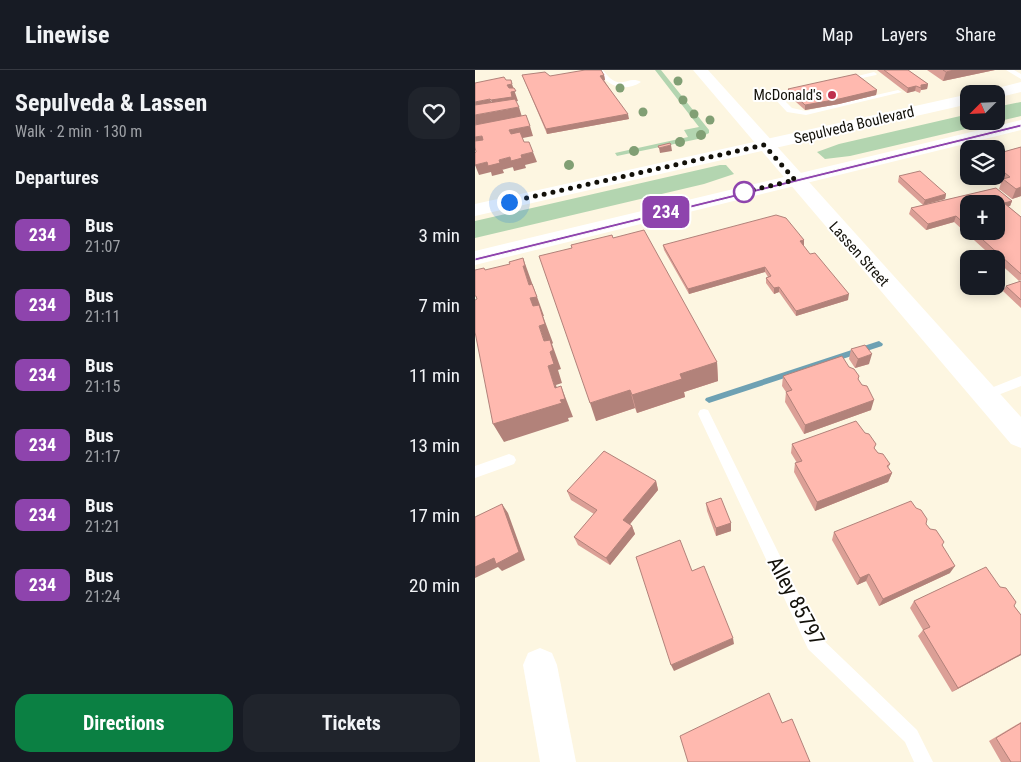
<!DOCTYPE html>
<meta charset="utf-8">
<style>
body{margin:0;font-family:"Roboto Condensed",sans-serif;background:#20242c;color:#f1f3f6;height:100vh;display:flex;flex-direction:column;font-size:19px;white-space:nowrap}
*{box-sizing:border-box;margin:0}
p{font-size:16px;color:#9ea1a6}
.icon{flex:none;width:28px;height:28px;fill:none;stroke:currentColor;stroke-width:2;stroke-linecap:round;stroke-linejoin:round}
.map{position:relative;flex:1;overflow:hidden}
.details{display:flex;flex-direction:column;background:#171b24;width:475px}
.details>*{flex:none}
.badge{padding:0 10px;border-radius:8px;font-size:18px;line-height:32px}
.needle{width:32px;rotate:246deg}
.tools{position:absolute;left:485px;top:15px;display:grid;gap:10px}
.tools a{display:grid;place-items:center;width:45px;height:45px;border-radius:10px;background:#171b24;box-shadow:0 2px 12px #0003;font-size:25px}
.you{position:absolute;width:25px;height:25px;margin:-12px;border:4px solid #fff;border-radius:50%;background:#1a73e8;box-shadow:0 0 0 8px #1a73e833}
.map>.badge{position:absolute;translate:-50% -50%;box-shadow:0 0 0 2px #fff}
h2{padding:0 15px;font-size:19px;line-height:45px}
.round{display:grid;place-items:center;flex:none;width:52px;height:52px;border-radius:15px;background:#20242c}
.overview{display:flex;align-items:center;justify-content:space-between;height:85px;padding:0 15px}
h1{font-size:24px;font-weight:700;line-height:38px}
.action{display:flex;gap:10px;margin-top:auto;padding:10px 15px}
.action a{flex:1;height:58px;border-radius:15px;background:#0b8043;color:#fff;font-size:20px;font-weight:700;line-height:58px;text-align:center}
.action a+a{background:#20242c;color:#f1f3f6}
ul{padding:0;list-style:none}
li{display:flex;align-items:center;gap:15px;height:70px;padding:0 15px}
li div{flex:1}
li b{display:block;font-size:19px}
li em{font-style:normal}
li .badge{min-width:55px;font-weight:700;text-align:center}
header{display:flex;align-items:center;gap:30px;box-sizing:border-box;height:70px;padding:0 25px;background:#171b24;border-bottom:1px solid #363941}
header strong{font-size:24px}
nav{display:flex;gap:28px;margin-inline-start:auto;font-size:18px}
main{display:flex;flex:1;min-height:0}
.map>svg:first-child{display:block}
</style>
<header>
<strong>Linewise</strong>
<nav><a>Map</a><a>Layers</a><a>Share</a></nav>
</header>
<main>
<section class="details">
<div class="overview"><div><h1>Sepulveda &amp; Lassen</h1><p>Walk · 2 min · 130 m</p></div><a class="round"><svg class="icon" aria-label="heart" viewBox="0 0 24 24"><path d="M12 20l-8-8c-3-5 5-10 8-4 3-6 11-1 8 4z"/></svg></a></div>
<h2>Departures</h2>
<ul>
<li><span class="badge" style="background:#8e44ad;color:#fff">234</span><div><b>Bus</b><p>21:07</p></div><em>3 min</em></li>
<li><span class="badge" style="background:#8e44ad;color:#fff">234</span><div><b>Bus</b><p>21:11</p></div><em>7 min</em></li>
<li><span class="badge" style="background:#8e44ad;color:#fff">234</span><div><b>Bus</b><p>21:15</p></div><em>11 min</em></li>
<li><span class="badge" style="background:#8e44ad;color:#fff">234</span><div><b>Bus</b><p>21:17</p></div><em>13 min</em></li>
<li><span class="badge" style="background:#8e44ad;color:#fff">234</span><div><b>Bus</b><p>21:21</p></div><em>17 min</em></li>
<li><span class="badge" style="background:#8e44ad;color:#fff">234</span><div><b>Bus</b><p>21:24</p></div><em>20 min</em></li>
</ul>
<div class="action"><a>Directions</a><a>Tickets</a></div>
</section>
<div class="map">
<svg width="546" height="692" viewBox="0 0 546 692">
<rect width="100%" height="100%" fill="#fdf6e1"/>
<!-- green -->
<path fill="#b3d5b0" d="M180 0H186L234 60V63L223 69 142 86 140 83 213 67 209 60 224 57Z
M546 32V46L375 86 350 89 342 82 364 74 494 44V51H521V37Z
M245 95H251L259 104 229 114 0 168V151Z"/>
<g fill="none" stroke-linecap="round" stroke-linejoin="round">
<!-- stream -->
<path fill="#6ea1b3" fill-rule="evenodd" d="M404 271 408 274 407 276 234 333 230 330 231 328Z"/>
<!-- service -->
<path fill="#fff" fill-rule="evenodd" d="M122 0H128C145 24 152 4 166 12 149 23 132 16 122 0Z
M531 0H539L546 4V9Z
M399 2 402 4 401 5 369 12 366 10Z
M328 17 330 18V20L308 26 307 28 317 38 331 41 423 20 427 22 331 45 312 42 299 28 302 22Z
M546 306V316L510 330 506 328 504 325 506 322Z
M229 339 233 340 235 344 345 567 442 660 458 692H439L430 672 333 579 223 344 225 340Z
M34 384 39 386 41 390 39 394 0 408V396Z"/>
<!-- minor -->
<path fill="#fff" fill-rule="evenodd" d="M65 578 77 583 82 595 101 692H65L48 595 53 583Z"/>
<!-- secondary -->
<path fill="#fff" fill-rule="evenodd" d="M218 0H233L546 347V378L536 374Z"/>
<!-- primary -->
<path fill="#fff" fill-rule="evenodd" d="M546 12V22L521 28V24H509L511 21Z
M494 24V34L0 146V134Z
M546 50V60L0 195V181Z"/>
</g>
<!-- trees -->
<g fill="#819f74">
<circle cx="203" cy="11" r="4.5"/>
<circle cx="145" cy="18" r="4.5"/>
<circle cx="208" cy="30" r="4.5"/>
<circle cx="168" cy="42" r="4.5"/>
<circle cx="219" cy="44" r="4.5"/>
<circle cx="235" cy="50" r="4.5"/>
<circle cx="226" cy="65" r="5"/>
<circle cx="205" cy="72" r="5"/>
<circle cx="159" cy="81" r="5"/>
<circle cx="94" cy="95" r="5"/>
</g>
<!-- wall -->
<path fill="#db9f96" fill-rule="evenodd" d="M402 0H433L453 14 452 19 446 20 445 23 440 21 432 23Z
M452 0H520L468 11Z
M47 5 75 6 129 5 130 10H129L154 49 72 64Z
M313 19 402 20 401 25 364 34 330 40 312 24Z
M546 77V126L537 129 524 119 526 113 519 115 508 106H521V84Z
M424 106 471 124 470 129 448 135 423 112Z
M521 118 537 131 535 136H533L546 147V210L544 211 521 190V189H520L479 152 451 160 434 144 436 138ZM494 134H521V161H494Z
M138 168 242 292 243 311 209 322 210 327 162 343 160 338 121 351Z
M329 170V175L328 176 373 230 321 246 304 222 299 224 291 213V208L293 207 290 202 214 224 189 180 188 175Z
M546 211V238L528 221 531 216Z
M376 279 394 294 380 298 374 289Z
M374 297 384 306 383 309 396 340 329 364 310 332 311 322 307 316 308 306Z
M390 363 401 374 399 378 403 383 415 394 413 398 417 403 413 412 340 441 319 402 320 393H322L316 383 317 374Z
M181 411 183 420 155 454 157 456 160 464 135 495 103 475 99 467 119 444 96 430 92 421Z
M231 433 256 453V461L241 466 232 441Z
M359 462 467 475 475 503 404 536 391 511 382 515 357 470Z
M439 531 539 536 546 545V585L477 622 443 566 448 560 435 538Z
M546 652V692H526L514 671Z"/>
<!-- shaded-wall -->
<path fill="#b2827a" d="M479 0H520L468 11 471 2Z
M129 5 130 10 126 11 125 6Z
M37 14 43 31 39 32 19 40 16 30 32 15Z
M453 14 452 19 446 20V15Z
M441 16 440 21 432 23 433 18Z
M402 20 401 25 364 34 330 40V35Z
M15 29 19 38 0 42V32Z
M44 37 47 47 0 55V45Z
M153 44 154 49 72 64 71 59Z
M55 56 58 66 38 70 34 60Z
M7 66 11 75 0 77V67Z
M196 75 197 81 185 83 184 78Z
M58 82 62 92 50 95 51 98 39 101 36 91 46 85Z
M35 87 38 97 27 100 24 90Z
M12 92 25 93 29 103 17 106 16 102 4 105 0 95Z
M530 103 526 113 519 115 522 105Z
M546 117V126L537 129 541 119Z
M471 124 470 129 448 135 450 130Z
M537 131 535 136 527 138 529 133Z
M481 146 479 152 451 160 453 154Z
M329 170V175L324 177 325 171Z
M48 188 69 246H68L78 273 77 274 86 299 83 300 87 313 81 315 86 330V316L98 347 93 348 94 351 29 372 18 354 80 318 73 296 69 271 55 228 54 215 48 196Z
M290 197V202L214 224 213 219Z
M304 217V222L299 224V218Z
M374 224 373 230 321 246V241Z
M397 284 394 294 380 298 383 289Z
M242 292 243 311 209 322 210 327 162 343 157 325 205 304Z
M155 320 160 338 121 351 115 333Z
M399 330 396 340 329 364 330 355Z
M417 403 413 412 340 441 342 432Z
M181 411 183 420 151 459 148 450Z
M27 434 33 443 50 490 27 501 23 497 0 508V497Z
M256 453V461L241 466V458Z
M157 456 160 464 135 495 131 488Z
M480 496 475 503 404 536 408 529Z
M394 504 391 511 382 515 385 508Z
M258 568 259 574 199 601 196 595Z
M546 584V585L477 622 483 618Z"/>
<!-- building -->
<path fill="#ffb9af" stroke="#b2827a" d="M110 0H126L129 5 125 6 153 44 71 59 47 5 70 2 75 6Z
M409 0H433L453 14 446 15V18L441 16 433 18Z
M468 0H479L471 2Z
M381 4 402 20 364 29 330 35 313 19Z
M29 7 31 10H36L37 14 32 15 34 18H39L41 21 36 22 37 27 16 30 15 29 0 32V13Z
M40 29 44 37 0 45V35Z
M51 45 55 56 34 60 36 64 45 62 49 72H54L58 82 46 85 47 88 36 91 35 87 24 90 25 93 13 96 12 92 0 95V83L1 82 0 77V71L8 70 7 66 0 67V55Z
M195 73 196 75 184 78 183 76Z
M546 77V117L541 119 528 109 535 107 530 103 522 105 521 104V84Z
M445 101 471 124 450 130 424 106Z
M521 118 537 131 529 133 546 147V204L498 161H521V134H494V158L481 146 453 154 436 138Z
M301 145 311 148 329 170 325 171 335 184 340 183 374 224 321 241 304 217 299 218 291 208 296 206 290 197 213 219 188 175Z
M169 160 242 292 205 304 207 309 157 325 155 320 115 333 64 186 97 178 96 175 137 165 138 168Z
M48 188 50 196H48L54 215 57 214 62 227 55 228 58 236 64 235 70 254 64 256 69 271 75 270 78 280 75 282 79 294 73 296 80 318 86 316 90 329 85 330 87 333 18 354 0 262V230L2 229 1 226H0V200L9 198 10 200 35 194 34 192Z
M546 211V230L531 216Z
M390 275 397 284 383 289 376 279Z
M367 286 374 297 379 299 384 306 383 309 387 315 392 316 399 330 330 355 311 322 317 320 308 306Z
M381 351 390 363 394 364 401 374 399 378 403 383 408 384 415 394 412 396 417 403 342 432 320 393 327 391 317 374Z
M129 381 181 411 148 450 157 456 131 488 99 467 122 440 92 421Z
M246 428 256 453 241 458 231 433Z
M436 431 441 438 446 440 452 449 451 454 455 459 461 460 469 472 467 475 480 496 408 529 394 504 385 508 359 462Z
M27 434 44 482 21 494 19 488 0 497V447Z
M205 470 217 501 229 496 258 568 196 595 161 487Z
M511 497 525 517 531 518 541 532 539 536 546 545V584L483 618 448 560 455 557 439 531Z
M294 623 307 653 317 649 335 692H213L205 666Z
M546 653V692H536L521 668Z"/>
<!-- line -->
<path fill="#8e44ad" stroke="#fff" d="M546 54V57L0 191V188Z"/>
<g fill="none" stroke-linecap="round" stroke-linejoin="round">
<!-- walk -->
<path stroke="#13110a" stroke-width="5" stroke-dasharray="0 9" d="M34 132 289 75 320 110 269 122"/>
</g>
<!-- markers -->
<circle fill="#bf2f4d" stroke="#fff" stroke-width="2" cx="357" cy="25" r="5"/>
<circle fill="#fff" stroke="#8e44ad" stroke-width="2.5" cx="269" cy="122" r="10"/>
<g text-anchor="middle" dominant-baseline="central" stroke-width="4" stroke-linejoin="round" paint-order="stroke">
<!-- far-poi labels -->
<g font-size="15" fill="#13110a" stroke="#fff" text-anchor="end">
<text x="347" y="25">McDonald's</text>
</g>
<!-- far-street labels -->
<g font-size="15" fill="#13110a" stroke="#fff">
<text transform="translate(379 55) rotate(-13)">Sepulveda Boulevard</text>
<text transform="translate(384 184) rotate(48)">Lassen Street</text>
</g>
<!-- near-street labels -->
<g font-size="21" fill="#13110a" stroke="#fff">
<text transform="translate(321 531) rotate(62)">Alley 85797</text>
</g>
</g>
</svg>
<div class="tools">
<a><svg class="needle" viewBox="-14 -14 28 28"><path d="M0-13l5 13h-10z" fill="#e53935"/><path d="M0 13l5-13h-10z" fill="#9ea1a6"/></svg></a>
<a><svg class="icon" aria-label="layers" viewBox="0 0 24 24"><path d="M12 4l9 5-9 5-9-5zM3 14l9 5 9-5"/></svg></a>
<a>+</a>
<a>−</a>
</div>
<div class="you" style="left:34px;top:132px"></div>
<b class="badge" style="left:191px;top:142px;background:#8e44ad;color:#fff">234</b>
</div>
</main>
